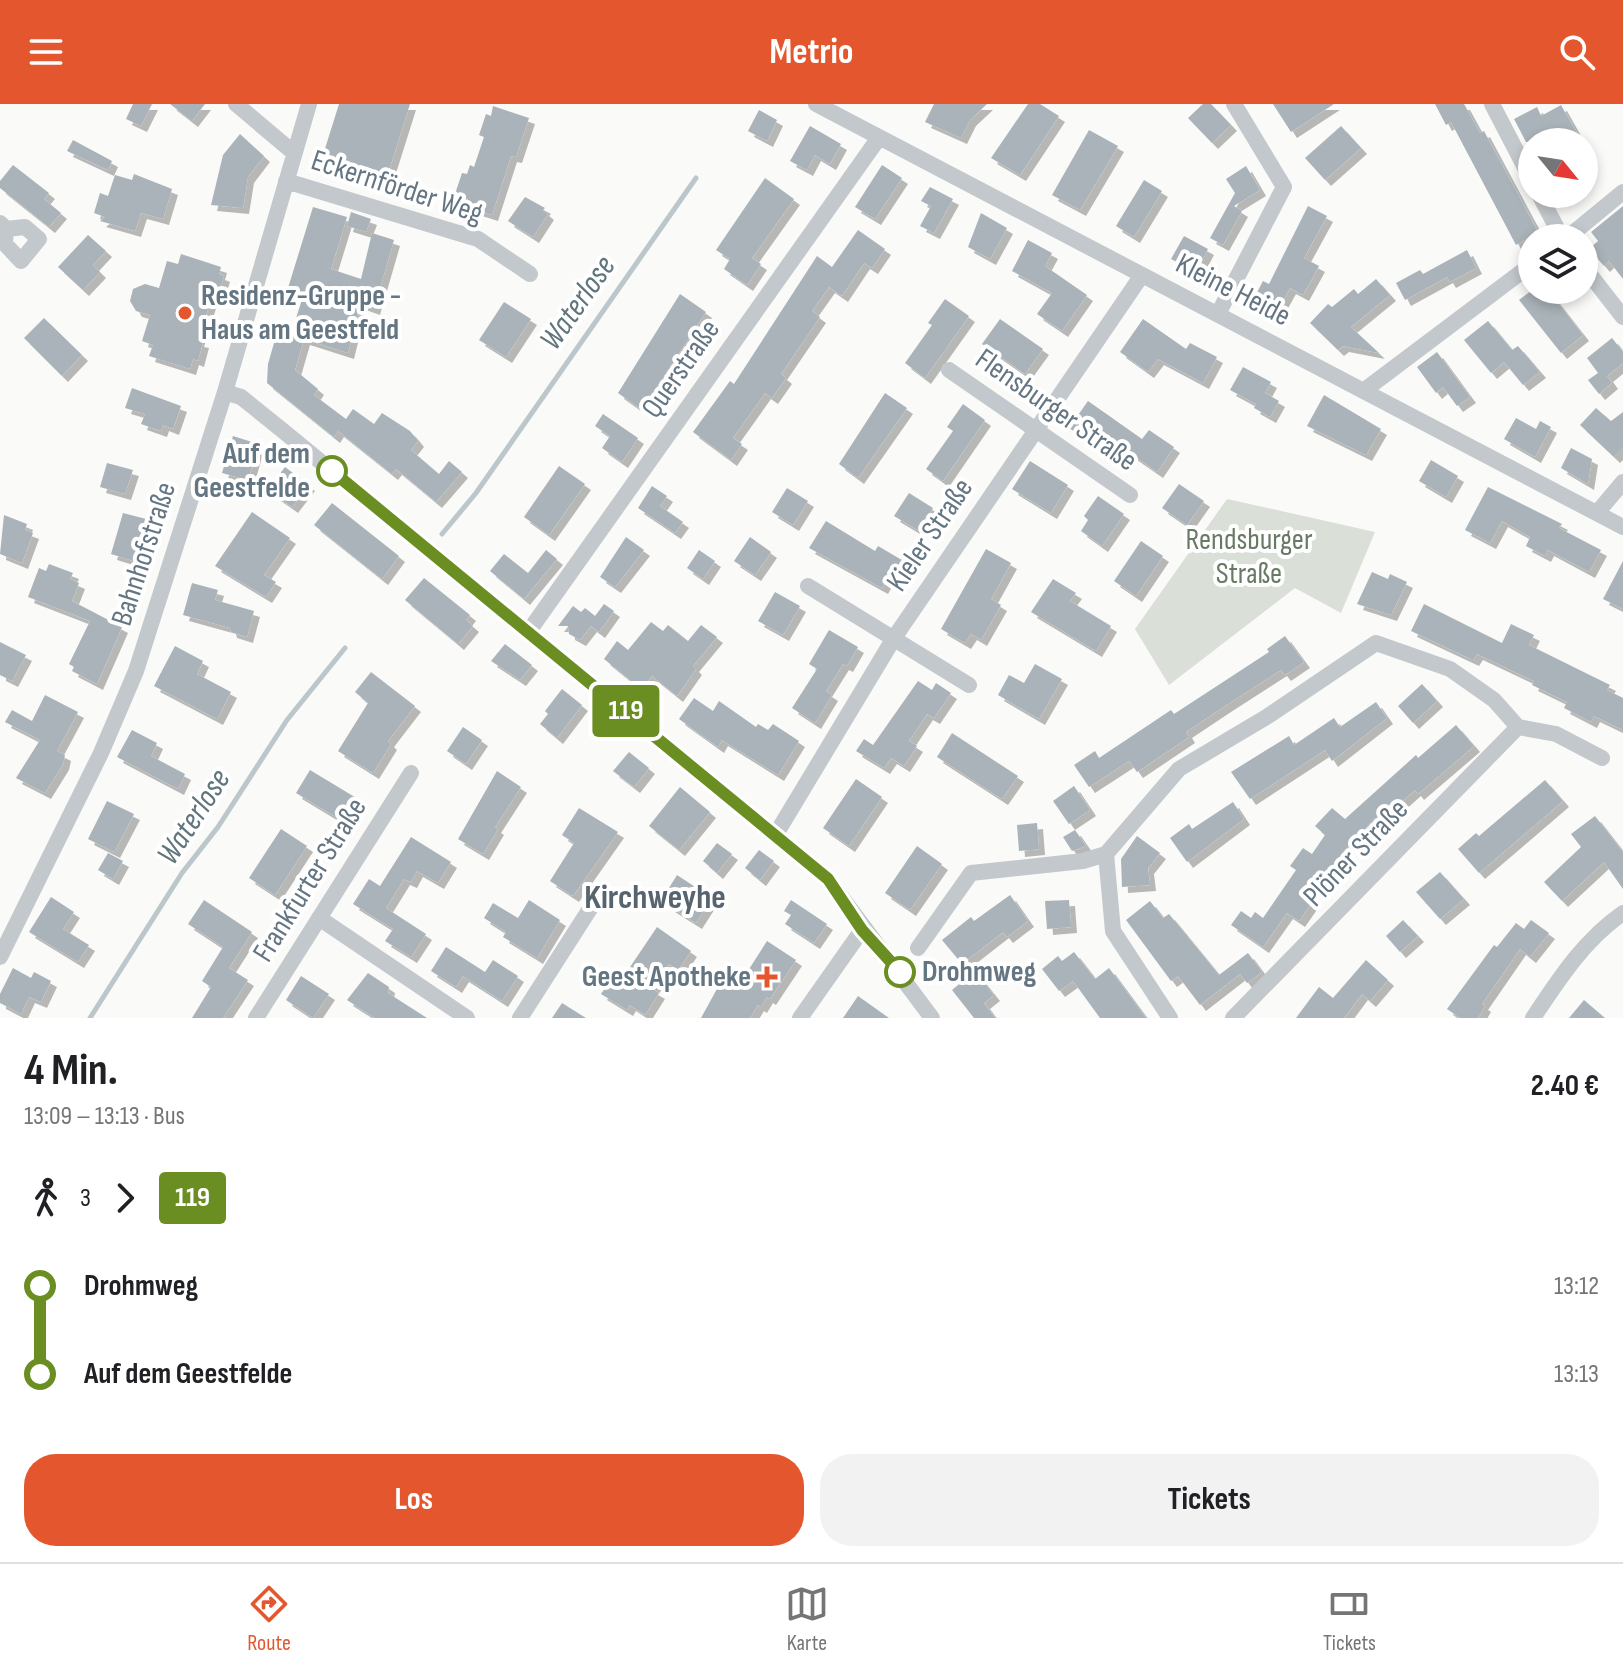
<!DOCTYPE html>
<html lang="de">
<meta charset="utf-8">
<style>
body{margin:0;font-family:"Sofia Sans Condensed",sans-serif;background:#f2f2f2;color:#202124;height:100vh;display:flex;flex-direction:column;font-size:30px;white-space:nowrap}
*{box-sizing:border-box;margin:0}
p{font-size:26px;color:#757577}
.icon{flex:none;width:44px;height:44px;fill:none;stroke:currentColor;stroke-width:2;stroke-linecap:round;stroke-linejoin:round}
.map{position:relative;height:914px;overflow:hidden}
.panel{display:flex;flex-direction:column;background:#fff;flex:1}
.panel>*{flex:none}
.badge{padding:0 16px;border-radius:6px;font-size:28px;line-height:52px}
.needle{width:52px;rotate:120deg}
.controls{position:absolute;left:1518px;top:24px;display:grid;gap:16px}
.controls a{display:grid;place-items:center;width:80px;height:80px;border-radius:50%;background:#fff;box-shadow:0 4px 12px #0003;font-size:40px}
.map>.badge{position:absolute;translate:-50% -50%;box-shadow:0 0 0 4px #fff}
.legs{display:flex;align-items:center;gap:12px;height:88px;padding:0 24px;font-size:26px}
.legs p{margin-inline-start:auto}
.head{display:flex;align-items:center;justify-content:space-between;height:136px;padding:0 24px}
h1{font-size:44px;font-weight:700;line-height:60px}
.action{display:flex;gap:16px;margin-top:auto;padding:16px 24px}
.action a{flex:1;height:92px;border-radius:32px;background:#e4572e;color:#fff;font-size:32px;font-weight:700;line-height:92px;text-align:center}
.action a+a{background:#f2f2f2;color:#202124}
ul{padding:0 24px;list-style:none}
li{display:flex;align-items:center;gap:28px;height:88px;font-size:30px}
li i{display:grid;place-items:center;width:12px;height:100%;margin:0 10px;background:currentColor}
li i::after{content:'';width:20px;height:20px;margin:-10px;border:6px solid;border-radius:50%;background:#fff}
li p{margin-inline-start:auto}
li:first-child i{background:linear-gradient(#0000 50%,currentColor 0)}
li:last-child i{background:linear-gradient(currentColor 50%,#0000 0)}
header{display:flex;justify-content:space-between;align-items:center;height:104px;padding:0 24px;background:#e4572e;color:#fff;font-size:36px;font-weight:700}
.menu{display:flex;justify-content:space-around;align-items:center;height:112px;border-top:2px solid #e0e0e0;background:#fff;font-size:22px;color:#757577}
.menu a{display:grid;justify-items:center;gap:4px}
.menu .selected{color:#e4572e}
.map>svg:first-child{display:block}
</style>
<header><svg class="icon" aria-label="menu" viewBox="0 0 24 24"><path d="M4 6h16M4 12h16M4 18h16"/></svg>Metrio<svg class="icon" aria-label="search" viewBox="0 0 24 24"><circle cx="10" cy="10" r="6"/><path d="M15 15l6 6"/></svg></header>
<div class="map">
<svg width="1623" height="914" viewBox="0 0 1623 914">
<defs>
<filter id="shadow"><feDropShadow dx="6" dy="6" stdDeviation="0" flood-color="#0004"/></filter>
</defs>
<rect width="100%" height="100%" fill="#fafaf8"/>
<!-- green -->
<path fill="#dadfd7" d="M1227 395 1375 428 1341 509 1295 484 1169 581 1135 525Z"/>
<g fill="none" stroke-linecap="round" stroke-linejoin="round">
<!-- stream -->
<path stroke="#bbc7cb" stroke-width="5" d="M442 430 476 389 696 74
M90 914 182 769 218 723 287 616 345 544"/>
</g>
<!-- building -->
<path fill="#aab3b9" filter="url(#shadow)" d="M133 0H152L141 22 126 15Z
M170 0H205L192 17Z
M339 0H410L386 76 378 69 323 51Z
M934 0H987L970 16 961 34 925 18Z
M1028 0H1040L1059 12 1020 71 991 54Z
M1203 0H1211L1231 21 1212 39 1188 14Z
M1273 0H1334L1291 28Z
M1435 0H1464L1480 29 1484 27 1538 128 1516 141 1451 18 1446 21Z
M1561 1 1582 38H1526L1514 15 1537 3 1541 12Z
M493 2 529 14 516 53 511 52 492 111 457 100 460 91 455 90 462 69 467 70 470 61 474 63 484 33 479 31 486 10 491 12Z
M759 6 777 16 767 37 748 27Z
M810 22 841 40 830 60 815 51 807 66 790 57Z
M1341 22 1361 44 1325 76 1305 54Z
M1089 26 1118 42 1080 106 1052 91Z
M240 30 264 52 248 73 243 104 211 101 223 51Z
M73 36 112 57 108 66 67 47Z
M13 61 49 89 44 95 61 109 49 123 0 84V77Z
M882 61 902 74 875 115 855 103Z
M1246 62 1260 86 1234 102 1242 107 1223 141 1210 134 1235 89 1226 75Z
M134 70 172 85 163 115 141 109 135 127 100 117 105 113 94 109 100 89 108 92 115 71 132 76Z
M765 74 794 95 752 154 761 160 747 181 724 165 730 155 716 146Z
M1144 76 1162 87 1134 133 1116 122Z
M930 83 953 95 934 129 920 122 931 102 921 97Z
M525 93 545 104 543 106 548 110 533 133 508 117Z
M1308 102 1327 112 1304 154 1319 162 1303 191 1290 184 1275 211 1252 198 1263 177 1269 180Z
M1623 102V175L1609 157 1604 162 1589 145 1598 137 1591 128Z
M313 103 347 113 331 165 361 175 372 129 394 136 374 205 360 200 348 249 304 235 295 266 318 285 314 291 346 315 353 305 374 320 382 309 410 327 418 337 411 346 439 370 449 357 462 368 436 398 396 365 392 370 338 327 334 333 267 279 268 260 276 232 269 230 272 218 293 224 304 189 288 184Z
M351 108 371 115 366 128 347 122Z
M981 109 1007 124 990 155 968 143Z
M858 126 885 145 872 164 864 159 842 192 829 183 812 207 820 213 781 270 786 274 772 294 765 289 733 334 742 340 731 356 693 328 730 277 734 280 817 152 832 163Z
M88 131 106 147 93 161 100 168 83 186 58 163Z
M1184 132 1208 145 1196 168 1171 155Z
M1028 136 1052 149 1045 162 1087 191 1062 227 1037 210 1052 189 1012 167Z
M1467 146 1476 164 1450 178 1447 173 1405 196 1396 179 1420 166 1423 170Z
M181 150 221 163 219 170 224 172 218 191 213 189 198 237 203 238 198 257 193 255 190 265 149 252 153 241 142 237 150 211 136 207 130 197 133 185 145 180 159 184 167 157 178 160Z
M1376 175 1390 191 1351 223 1379 249 1343 242 1338 246 1310 219 1328 200 1332 203 1354 185 1358 190Z
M1532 186H1548L1583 231 1561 249 1519 196Z
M680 190 706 208 642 306 618 289Z
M945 195 969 212 925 274 905 259 932 221 928 219Z
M504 198 531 215 506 253 479 236Z
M44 214 82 251 62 272 24 234Z
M1000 215 1043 245 1025 270 982 240Z
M1143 215 1186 245 1190 239 1217 253 1203 279 1158 255 1148 268 1120 248Z
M1488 217 1512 246 1518 242 1540 268 1523 281 1504 258 1491 269 1464 236Z
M1612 234 1623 248V259L1607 272 1612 279 1599 290 1588 276 1598 269 1587 254Z
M1437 248 1470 293 1457 302 1443 283 1436 289 1417 263Z
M1243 263 1271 278 1265 289 1279 297 1270 313 1254 304 1256 300 1230 286Z
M132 284 181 302 173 325 163 321 161 327 141 320 145 310 125 304Z
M885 289 907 304 858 374 839 360Z
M1324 291 1381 325 1366 351 1307 322Z
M1088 297 1142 335 1149 326 1174 343 1157 368 1115 339 1107 350 1069 324Z
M963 300 985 316 943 377 926 365 953 327 947 323Z
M1596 304 1611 317 1623 308V344L1614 353 1580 321Z
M603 310 638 334 622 358 602 344 610 332 595 322Z
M1516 314 1536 325 1540 317 1551 323 1535 353 1504 335Z
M233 332 258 340 248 376 222 369Z
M1571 344 1592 355 1588 380 1561 364Z
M1431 356 1458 372 1446 393 1419 377Z
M1030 357 1068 381 1051 409 1012 385Z
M107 359 133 366 125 390 100 383Z
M559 362 585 380 549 431 524 413Z
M285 363 309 381 292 403 268 386Z
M1179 380 1204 397 1187 421 1162 404Z
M652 382 667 392 660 402 683 418 675 429 638 404Z
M1488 383 1562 420 1559 424 1601 446 1589 468 1548 446 1545 452 1526 442 1530 433 1502 417 1490 439 1465 426Z
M787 384 808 397 793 421 772 408Z
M909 389 933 404 919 427 894 412Z
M1098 392 1124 410 1102 442 1081 427 1088 416 1084 412Z
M332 399 399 452 382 475 314 421Z
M252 408 290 434 264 471 276 478 266 493 215 462Z
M123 409 150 416 137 458 111 450Z
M4 411 27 420 25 426 33 429 22 459 0 450Z
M826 417 875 447 878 442 907 459 897 475 890 470 882 484 809 444Z
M626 433 644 446 615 483 600 473Z
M750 433 771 448 755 471 734 457Z
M1141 437 1163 452 1136 492 1114 477Z
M986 445 1011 459 991 495 1001 501 981 536 971 530 965 539 941 525Z
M546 446 557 455 524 495 490 467 504 450 528 469Z
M699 446 715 457 703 475 687 464Z
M1623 457V505L1603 495Z
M49 460 73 469 70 475 79 479 72 497 122 523 97 580 72 567 74 563 69 560 90 517 28 493 39 464 46 467Z
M1372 468 1388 475 1390 470 1407 478 1391 511 1357 500Z
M424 474 470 511 466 516 473 522 458 540 405 496Z
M1053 475 1076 489 1070 497 1111 522 1096 547 1031 508Z
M192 479 218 486 215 496 254 507 247 533 231 528 230 524 183 511Z
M775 488 800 502 783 531 758 517Z
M604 500 614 507 599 528 591 522 580 536 569 530 568 522H558L573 502 581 508 585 504 595 512Z
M1424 500 1502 539 1511 520 1534 531 1529 541 1610 581 1607 586 1623 594V626L1594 612 1591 618 1564 604 1567 598 1532 581 1534 577 1477 550 1473 556 1411 527Z
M651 518 663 527 668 521 688 537 701 521 717 533 693 562 696 565 677 592 652 572 641 585 604 555 617 537 628 546Z
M829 526 858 543 847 562 843 560 826 587 832 591 815 619 792 604 817 565 809 560Z
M1285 532 1304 558 1285 571 1281 566 1225 602 1186 628 1189 633 1137 668 1129 657 1089 683 1074 661 1095 647 1099 654 1171 606 1174 610 1269 548 1267 545Z
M0 538 26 551 12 577 0 571Z
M505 540 532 561 520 576 491 557Z
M175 542 203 557 197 570 231 588 217 615 154 582Z
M1035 560 1062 575 1039 615 998 591 1009 571 1024 579Z
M371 568 415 602 388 637 391 640 373 669 338 647 368 599 355 588Z
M918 577 932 586 936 579 951 589 934 614 927 610 909 637 917 642 904 662 891 654 884 664 856 647 864 635 873 641Z
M1422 580 1437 597 1413 619 1398 602Z
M562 585 582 601 557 634 540 620 548 610 545 607Z
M45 591 78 608 57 647 65 651 63 660 45 689 16 674 40 636 5 618 12 606 32 617Z
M694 594 713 607 719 597 756 623 758 620 768 626 773 620 799 637 778 671 722 636 718 643 679 615Z
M1376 598 1387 614 1332 657 1325 646 1250 695 1231 668 1289 632 1294 641 1334 614 1340 623Z
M1456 621 1474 642 1418 690 1415 686 1379 718 1375 714 1344 747 1311 791 1315 794 1299 817 1287 809 1263 843 1231 821 1241 807 1251 814 1255 808 1263 814 1296 766 1290 762 1303 744 1312 750 1325 731 1315 722 1332 704 1345 715 1416 651 1418 654Z
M463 623 482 636 466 660 447 647Z
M132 626 157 639 151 652 185 670 178 685 117 653Z
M952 629 1018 672 1002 695 937 653Z
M629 648 649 664 634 683 613 667Z
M310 666 358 695 344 718 296 689Z
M497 667 521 683 495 723 498 725 483 750 458 735Z
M856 675 882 693 849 742 823 724Z
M1545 676 1563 697 1479 769 1458 745 1476 729 1479 732Z
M1074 682 1090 706 1069 720 1053 697Z
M680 683 710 708 679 746 649 722Z
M107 697 134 710 114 748 88 735Z
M1233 698 1244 715 1187 758 1170 734 1189 720 1192 725Z
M579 704 618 728 573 792 550 777 574 739 562 731Z
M1595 712 1623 748V785L1604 758 1562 797 1544 778 1581 743 1571 730Z
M1037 719 1039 745 1019 747 1017 721Z
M281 725 307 742 275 791 249 774Z
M1075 726 1086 742 1072 747 1063 733Z
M1137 732 1160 749 1148 764 1150 781 1122 783 1121 755Z
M411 733 451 758 438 779 417 767 411 778 404 775 386 804 426 830 411 853 385 837 393 825 353 800 369 775 380 782Z
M717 739 732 750 717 769 703 757Z
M917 742 942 760 910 806 885 789Z
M759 746 774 757 760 776 745 764Z
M108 749 123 757 113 775 98 766Z
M1440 768 1464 795 1440 815 1416 788Z
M677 771 712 794 696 819 661 797Z
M1010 791 1028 817 1007 833 1003 828 962 860 942 836 971 813 974 817Z
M51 793 74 808 63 825 89 841 78 858 29 828Z
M204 796 252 828 229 864 248 876 223 914H192L211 883 202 877 223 843 188 820Z
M529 796 560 816 537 854 503 833 506 828 484 814 493 799 518 814Z
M791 796 827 820 814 839 785 820 791 811 784 807Z
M1069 796 1071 823 1047 825 1045 797Z
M1150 797 1163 814 1169 810 1219 871 1248 849 1262 868 1247 879 1240 870 1200 901 1178 872 1171 877 1126 816Z
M1403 816 1418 832 1400 848 1386 832Z
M1531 816 1549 829 1530 853 1520 845 1482 900 1485 902 1478 914H1460L1447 905 1494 841 1497 843 1516 819 1524 825Z
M657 823 691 847 678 866 669 860 652 885 659 889 645 911 630 901 627 906 601 890 610 877 616 880 626 869Z
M767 837 796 856 770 895 767 893 761 903 758 901 750 914H701L729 863 744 873Z
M446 843 485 868 493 856 518 872 502 897 463 872 456 883 431 867Z
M1074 848 1095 875 1109 864 1146 914H1100L1073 877 1059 887 1042 865 1058 852 1062 857Z
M1366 856 1388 876 1370 897 1362 890 1344 914H1296L1319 883 1333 894Z
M13 864 31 874 34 868 51 877 41 898 29 893 21 910 0 899V890Z
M975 867 994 891 984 899 995 914H974L952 886Z
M368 869 389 883 388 889 427 914H375L347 896Z
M301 872 329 890 313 914 286 896Z
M858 892 889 914H843Z
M1584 896 1605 914H1569Z
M562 899 586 914H552Z"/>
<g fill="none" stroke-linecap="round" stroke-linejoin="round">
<!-- street -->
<path stroke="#c3c8cc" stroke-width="16" d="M236 0 294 49
M816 0 1623 423
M1492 0 1532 77
M286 77 478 135 530 170
M1539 90 1562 134
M0 119 6 125 25 123 39 135 21 157 5 140 6 125
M1567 134 1623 88
M1584 163 1623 213
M1218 210 1284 83 1234 0
M949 266 1130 391
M1366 285 1532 160
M225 288 241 293 282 326 828 775 932 914
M1597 409 1623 378
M808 482 969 581
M529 527 878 35
M776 730 894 534 1142 171
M319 814 467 914
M918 844 971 769 1083 757 1106 750
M0 853 101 649 136 567 225 288 309 0
M256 914 411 669
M520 914 602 786
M800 914 862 826
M1170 914 1113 827 1106 750 1179 665 1268 612 1376 539 1450 565 1494 596 1518 623 1556 630 1602 654
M1233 914 1518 623
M1533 914C1559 875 1584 836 1623 809"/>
</g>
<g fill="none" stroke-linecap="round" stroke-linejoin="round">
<!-- line-1 casing -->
<g stroke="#fff" stroke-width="18">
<path id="line-1" d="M332 367 828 775 862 826 900 868"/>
</g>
<!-- line-1 -->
<use href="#line-1" stroke="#6b8e23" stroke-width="12"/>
</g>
<!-- markers -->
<g fill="#e4572e" stroke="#fff" stroke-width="3">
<circle cx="185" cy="209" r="8"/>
<path d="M763 861h8v8h8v8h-8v8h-8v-8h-8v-8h8z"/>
</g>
<g fill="#fff" stroke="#6b8e23" stroke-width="4">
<circle cx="332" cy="367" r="14"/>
<circle cx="900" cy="868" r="14"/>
</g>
<g text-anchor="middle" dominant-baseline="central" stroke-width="8" stroke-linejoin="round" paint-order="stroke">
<!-- street labels -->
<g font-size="30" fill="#657683" stroke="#fff">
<text transform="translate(397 83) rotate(18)">Eckernförder Weg</text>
<text transform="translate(1233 186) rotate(27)">Kleine Heide</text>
<text transform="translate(681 265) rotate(-55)">Querstraße</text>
<text transform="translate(1056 306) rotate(35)">Flensburger Straße</text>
<text transform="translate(930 431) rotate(-56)">Kieler Straße</text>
<text transform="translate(144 450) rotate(-72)">Bahnhofstraße</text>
<text transform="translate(1356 749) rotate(-46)">Plöner Straße</text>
<text transform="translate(310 776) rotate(-58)">Frankfurter Straße</text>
</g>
<!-- poi labels -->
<g font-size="30" font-weight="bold" fill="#657683" stroke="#fff" text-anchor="start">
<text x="201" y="192">Residenz-Gruppe -<tspan x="201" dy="34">Haus am Geestfeld</tspan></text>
<text x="751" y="873" text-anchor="end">Geest Apotheke</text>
</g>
<!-- stop labels -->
<g font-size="30" font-weight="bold" fill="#657683" stroke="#fff" text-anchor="end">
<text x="310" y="350">Auf dem<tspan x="310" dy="34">Geestfelde</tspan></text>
<text x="922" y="868" text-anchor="start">Drohmweg</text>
</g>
<!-- park labels -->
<g font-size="30" fill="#687a64" stroke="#fff">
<text x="1249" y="436">Rendsburger<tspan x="1249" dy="34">Straße</tspan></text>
</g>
<!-- water labels -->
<g font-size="32" font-style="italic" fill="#60757c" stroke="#fff">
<text transform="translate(578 199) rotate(-55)">Waterlose</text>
<text transform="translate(194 713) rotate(-57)">Waterlose</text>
</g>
<!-- quarter labels -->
<g font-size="34" font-weight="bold" fill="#57646e" stroke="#fff">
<text x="655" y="793">Kirchweyhe</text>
</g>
</g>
</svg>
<div class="controls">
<a><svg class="needle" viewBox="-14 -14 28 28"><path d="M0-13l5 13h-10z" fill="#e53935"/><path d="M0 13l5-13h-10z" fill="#757577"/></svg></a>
<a><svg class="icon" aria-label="layers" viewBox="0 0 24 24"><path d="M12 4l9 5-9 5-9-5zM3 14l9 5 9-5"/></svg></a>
</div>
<b class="badge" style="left:626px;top:607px;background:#6b8e23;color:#fff">119</b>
</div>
<section class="panel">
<div class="head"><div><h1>4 Min.</h1><p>13:09 – 13:13 · Bus</p></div><b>2.40 €</b></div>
<div class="legs"><svg class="icon" aria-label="walk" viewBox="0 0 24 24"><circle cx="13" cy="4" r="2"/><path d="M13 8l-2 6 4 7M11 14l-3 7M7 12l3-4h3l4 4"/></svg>3<svg class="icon" aria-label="forward" viewBox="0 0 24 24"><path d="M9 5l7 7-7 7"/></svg><b class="badge" style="background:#6b8e23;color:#fff">119</b></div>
<ul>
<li><i style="color:#6b8e23"></i><b>Drohmweg</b><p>13:12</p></li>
<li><i style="color:#6b8e23"></i><b>Auf dem Geestfelde</b><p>13:13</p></li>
</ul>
<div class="action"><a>Los</a><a>Tickets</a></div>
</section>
<nav class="menu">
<a class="selected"><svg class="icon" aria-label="directions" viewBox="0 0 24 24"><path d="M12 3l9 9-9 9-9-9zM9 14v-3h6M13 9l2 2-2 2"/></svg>Route</a>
<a><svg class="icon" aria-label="map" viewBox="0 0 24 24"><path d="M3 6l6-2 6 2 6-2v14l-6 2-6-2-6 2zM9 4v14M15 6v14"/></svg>Karte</a>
<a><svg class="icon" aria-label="tickets" viewBox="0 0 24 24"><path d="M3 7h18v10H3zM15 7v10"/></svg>Tickets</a>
</nav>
